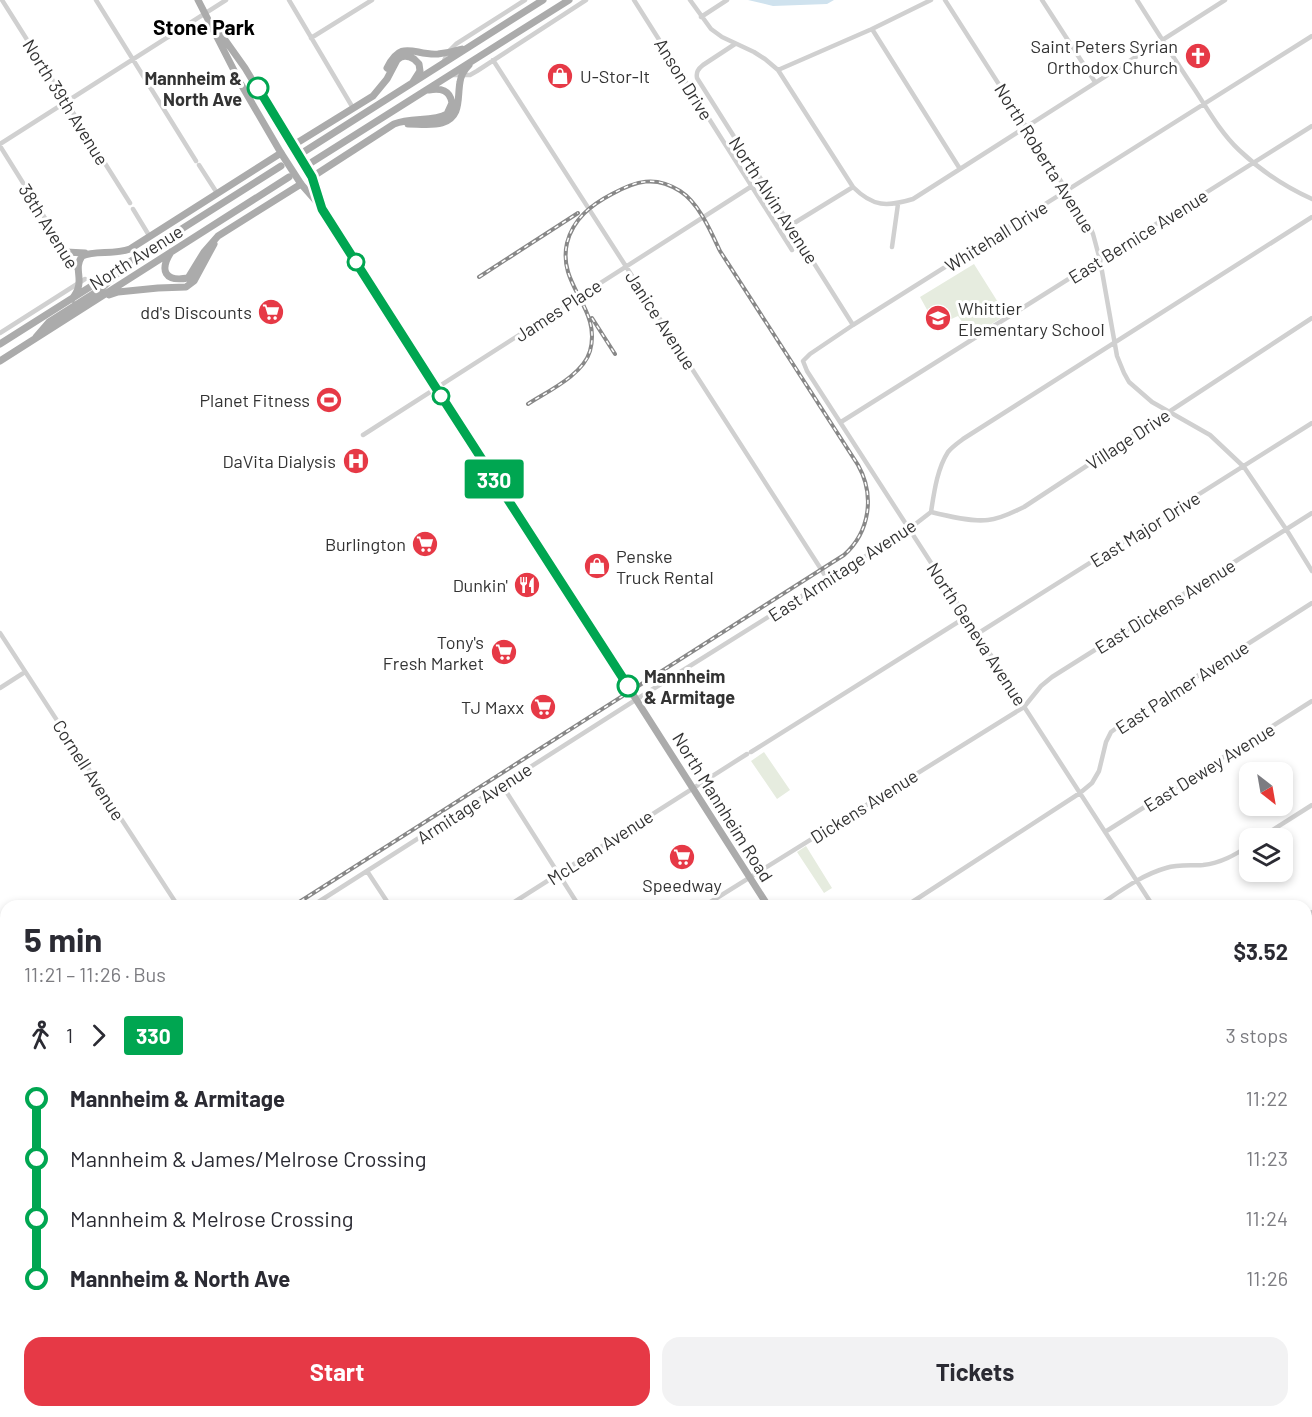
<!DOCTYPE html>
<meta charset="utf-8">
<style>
body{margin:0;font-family:Barlow,sans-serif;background:#f2f2f3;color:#2b2b33;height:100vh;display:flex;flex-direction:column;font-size:22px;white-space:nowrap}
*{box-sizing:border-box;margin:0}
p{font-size:20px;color:#7c7c81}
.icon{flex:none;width:33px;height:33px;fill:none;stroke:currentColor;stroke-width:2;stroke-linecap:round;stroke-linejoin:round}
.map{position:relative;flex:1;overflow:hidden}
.sheet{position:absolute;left:0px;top:900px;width:1312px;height:518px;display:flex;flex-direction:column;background:#fff;border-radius:18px 18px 0 0;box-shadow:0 3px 9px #0003}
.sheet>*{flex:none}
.badge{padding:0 12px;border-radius:4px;font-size:21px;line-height:39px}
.needle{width:39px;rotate:149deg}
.controls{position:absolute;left:1239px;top:762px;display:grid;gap:12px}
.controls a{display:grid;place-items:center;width:54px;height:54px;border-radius:12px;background:#fff;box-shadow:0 3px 9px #0003;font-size:30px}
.map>.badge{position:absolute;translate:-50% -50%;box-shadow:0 0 0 3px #fff}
.legs{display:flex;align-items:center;gap:9px;height:66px;padding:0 24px;font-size:20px}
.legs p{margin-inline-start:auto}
.head{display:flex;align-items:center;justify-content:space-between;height:102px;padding:0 24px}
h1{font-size:33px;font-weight:700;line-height:45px}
.button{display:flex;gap:12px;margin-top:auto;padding:12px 24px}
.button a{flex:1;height:69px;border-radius:18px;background:#e63946;color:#fff;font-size:24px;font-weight:700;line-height:69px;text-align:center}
.button a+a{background:#f2f2f3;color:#2b2b33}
ul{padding:0 24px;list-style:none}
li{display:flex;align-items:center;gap:21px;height:60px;font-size:22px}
li i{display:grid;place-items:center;width:9px;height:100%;margin:0 8px;background:currentColor}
li i::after{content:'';width:15px;height:15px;margin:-8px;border:4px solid;border-radius:50%;background:#fff}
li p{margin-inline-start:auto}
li:first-child i{background:linear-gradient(#0000 50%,currentColor 0)}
li:last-child i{background:linear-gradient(currentColor 50%,#0000 0)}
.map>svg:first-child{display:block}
</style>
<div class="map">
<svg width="1312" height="1417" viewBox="0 0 1312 1417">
<rect width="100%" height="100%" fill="#fff"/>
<!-- green -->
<path fill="#e6ecdf" d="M974 264 1006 315 972 336 958 316 936 326 920 297Z
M764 752 790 790 777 799 751 761Z
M806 846 832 888 824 893 797 852Z"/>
<!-- water -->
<path fill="#cfe2ee" d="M748 0H834L827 4 773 6Z"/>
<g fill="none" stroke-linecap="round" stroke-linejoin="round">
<!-- street -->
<path stroke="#d0d0d0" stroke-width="4.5" d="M2 0 130 203
M96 0 196 161
M289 0 353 108
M634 0 792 250
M690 0 711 29 722 37 754 52 765 59 778 70 853 187
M945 0 1089 225 1093 234 1100 260 1117 356 1124 373 1129 382 1152 402 1210 435 1244 467 1286 529 1312 571
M1042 0 1095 82
M1137 0C1156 30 1175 60 1195 90 1208 110 1221 133 1239 150 1260 170 1285 187 1312 199
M701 17 727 0
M872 29 960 169
M311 38 372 0
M735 44 703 65C698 69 696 72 697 78L853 325
M493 60 828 580
M443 63 448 52 456 44 525 0
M778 70 872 29 931 0
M452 75H470L477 71 586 0
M0 144 226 0
M0 146 78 271
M199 165 217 193
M133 209 150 237
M791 225 853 187C873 207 887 207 913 199L1225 0
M892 247 898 204
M0 333 85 279
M841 422 1312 126
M363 435 752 186
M931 512C947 516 971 522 988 520 1001 519 1013 512 1024 507L1312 318
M0 633 178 906
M977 634 1312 423
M0 688 25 672
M751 752 966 617
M502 785 579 906
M1105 832 1312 701
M1260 838 1312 805
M367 871 390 906
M312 906 637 699 909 529 931 512C934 493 937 469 948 452 952 447 958 443 963 439L1312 217
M508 906 747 754
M704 906 1024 707 1041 686 1052 677 1312 513
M906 906 1080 793 1092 783 1099 771 1106 742 1111 732 1122 724 1312 603
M1098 906C1119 892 1141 875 1166 868 1178 864 1191 866 1203 865 1221 863 1235 855 1250 845
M1153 906 807 371 803 361 810 354 853 325 1312 36
M1306 916 1312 912
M0 1082 6 1091
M0 1105 6 1101
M1306 1121 1312 1118
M1306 1151 1312 1160
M1306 1215 1312 1211
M0 1276 6 1285
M0 1295 6 1291
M1306 1308 1312 1305
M87 1412 90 1417
M212 1412 215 1417
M337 1412 341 1417
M814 1412 817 1417
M891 1412 894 1417
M968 1412 971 1417
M1285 1412 1288 1417
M106 1417 114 1412
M545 1417 554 1412
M1134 1417 1143 1412"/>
<!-- secondary -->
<path stroke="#bdbdbd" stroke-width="6" d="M1306 1025 1312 1022
M692 1417 700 1412"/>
<!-- primary -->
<path stroke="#ababab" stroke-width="7" d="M213 23 245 68 292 146 373 96 387 79 397 60 401 57 405 56 410 57 414 59 419 64 420 71 413 82
M387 68C402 38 414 56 438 54 446 53 455 51 462 49
M408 124C418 124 432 126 442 123 462 117 457 98 460 82 461 75 464 70 469 65
M302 153 543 0
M309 164 569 0
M311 175 321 204
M312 177 394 124C411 117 433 122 447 114L452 103C450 90 441 88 429 90
M66 252 85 253
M171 252C159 271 165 282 188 278L204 252 218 236 301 184 323 209 768 906
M109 295 118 292 158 288 186 287 194 281 214 244
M72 299C87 280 72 271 82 256 95 250 113 255 130 249L281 153 242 86 198 0
M36 337 49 322 101 289 119 272
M0 344 281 166
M0 361 289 177
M1095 1412 1098 1417"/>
<!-- rail casing -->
<g stroke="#888" stroke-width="4">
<path id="rail" d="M479 277 578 213
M592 318 615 354
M293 906 844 555C870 532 875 495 858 465L720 251C711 232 699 203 680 191 655 175 636 181 612 194 591 205 573 219 567 243 557 286 602 308 590 351 583 375 548 391 528 404
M0 1087 6 1084"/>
</g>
<!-- rail -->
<use href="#rail" stroke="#fff" stroke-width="1.5" stroke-dasharray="4.5" stroke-linecap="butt"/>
<!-- primary-bridge -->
<path stroke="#ababab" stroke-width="7" d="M292 146 309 173
M281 153 301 184"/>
</g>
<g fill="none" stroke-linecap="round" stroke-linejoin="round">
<!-- line-1 casing -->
<g stroke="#fff" stroke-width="14">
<path id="line-1" d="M258 88 312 177 322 209 436 388 628 686"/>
</g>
<!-- line-1 -->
<use href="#line-1" stroke="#00a651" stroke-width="9"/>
</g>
<!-- icons -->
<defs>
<g id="church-disc" transform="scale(1.35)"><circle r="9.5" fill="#e63946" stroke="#fff"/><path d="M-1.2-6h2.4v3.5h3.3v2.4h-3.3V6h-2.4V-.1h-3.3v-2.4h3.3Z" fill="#fff"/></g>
<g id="shop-disc" transform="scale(1.35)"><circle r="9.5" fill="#e63946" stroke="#fff"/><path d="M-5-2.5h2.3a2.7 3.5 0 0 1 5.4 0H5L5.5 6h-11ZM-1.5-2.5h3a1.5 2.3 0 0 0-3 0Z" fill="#fff"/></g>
<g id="supermarket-disc" transform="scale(1.35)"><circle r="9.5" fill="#e63946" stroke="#fff"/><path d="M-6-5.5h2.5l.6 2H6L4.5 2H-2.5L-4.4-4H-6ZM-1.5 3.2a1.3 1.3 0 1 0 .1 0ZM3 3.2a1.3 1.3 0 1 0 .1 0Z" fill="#fff"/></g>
<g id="school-disc" transform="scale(1.35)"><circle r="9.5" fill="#e63946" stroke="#fff"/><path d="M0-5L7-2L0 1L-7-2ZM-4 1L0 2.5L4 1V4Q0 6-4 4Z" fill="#fff"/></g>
<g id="stadium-disc" transform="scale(1.35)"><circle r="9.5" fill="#e63946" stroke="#fff"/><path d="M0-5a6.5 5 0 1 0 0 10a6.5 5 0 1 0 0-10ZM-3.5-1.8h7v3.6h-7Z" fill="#fff"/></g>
<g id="hospital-disc" transform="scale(1.35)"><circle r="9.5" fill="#e63946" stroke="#fff"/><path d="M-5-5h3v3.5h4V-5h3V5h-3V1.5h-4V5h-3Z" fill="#fff"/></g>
<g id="restaurant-disc" transform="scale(1.35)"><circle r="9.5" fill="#e63946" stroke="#fff"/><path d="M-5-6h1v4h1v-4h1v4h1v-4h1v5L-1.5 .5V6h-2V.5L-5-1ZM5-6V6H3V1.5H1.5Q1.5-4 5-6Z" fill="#fff"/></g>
</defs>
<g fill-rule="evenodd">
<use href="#church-disc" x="1198" y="56"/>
<use href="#shop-disc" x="560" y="76"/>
<use href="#supermarket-disc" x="271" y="312"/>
<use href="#school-disc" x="938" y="318"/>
<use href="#stadium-disc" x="329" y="400"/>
<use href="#hospital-disc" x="356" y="461"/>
<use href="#supermarket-disc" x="425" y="544"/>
<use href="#shop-disc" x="597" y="566"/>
<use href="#restaurant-disc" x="527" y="585"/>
<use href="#supermarket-disc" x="504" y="652"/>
<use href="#supermarket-disc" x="543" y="707"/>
<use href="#supermarket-disc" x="682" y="857"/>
</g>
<!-- markers -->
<g fill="#fff" stroke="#00a651" stroke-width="3">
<circle cx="258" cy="88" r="10"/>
<circle cx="356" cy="262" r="8"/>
<circle cx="441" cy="396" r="8"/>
<circle cx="628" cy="686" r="10"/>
</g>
<g text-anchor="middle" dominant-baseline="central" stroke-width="6" stroke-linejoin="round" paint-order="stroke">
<!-- poi labels -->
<g font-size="18" fill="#333" stroke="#fff" text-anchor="end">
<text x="1178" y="46">Saint Peters Syrian<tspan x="1178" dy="21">Orthodox Church</tspan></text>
<text x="580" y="76" text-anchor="start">U-Stor-It</text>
<text x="958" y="308" text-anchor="start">Whittier<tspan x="958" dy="21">Elementary School</tspan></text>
<text x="252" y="312">dd's Discounts</text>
<text x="310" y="400">Planet Fitness</text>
<text x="336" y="461">DaVita Dialysis</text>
<text x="406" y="544">Burlington</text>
<text x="616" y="556" text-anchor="start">Penske<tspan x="616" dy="21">Truck Rental</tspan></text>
<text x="508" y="585">Dunkin'</text>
<text x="484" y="642">Tony's<tspan x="484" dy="21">Fresh Market</tspan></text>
<text x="524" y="707">TJ Maxx</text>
<text x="682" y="885" text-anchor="middle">Speedway</text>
</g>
<!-- stop labels -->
<g font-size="18" font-weight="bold" fill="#333" stroke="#fff" text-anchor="end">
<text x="242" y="78">Mannheim &amp;<tspan x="242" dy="21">North Ave</tspan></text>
<text x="644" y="676" text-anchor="start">Mannheim<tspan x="644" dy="21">&amp; Armitage</tspan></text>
</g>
<!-- street labels -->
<g font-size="18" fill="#333" stroke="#fff">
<text transform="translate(684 79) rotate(58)">Anson Drive</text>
<text transform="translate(66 102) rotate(58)">North 39th Avenue</text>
<text transform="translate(1045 158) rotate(58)">North Roberta Avenue</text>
<text transform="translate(774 200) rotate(57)">North Alvin Avenue</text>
<text transform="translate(49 226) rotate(58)">38th Avenue</text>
<text transform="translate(996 236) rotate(-32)">Whitehall Drive</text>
<text transform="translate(1138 236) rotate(-32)">East Bernice Avenue</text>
<text transform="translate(136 257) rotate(-32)">North Avenue</text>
<text transform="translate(558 310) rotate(-33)">James Place</text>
<text transform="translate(661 320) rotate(57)">Janice Avenue</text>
<text transform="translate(1128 439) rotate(-33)">Village Drive</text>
<text transform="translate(1145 529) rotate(-32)">East Major Drive</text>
<text transform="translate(842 570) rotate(-33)">East Armitage Avenue</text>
<text transform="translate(1165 606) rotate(-32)">East Dickens Avenue</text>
<text transform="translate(977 634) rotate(57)">North Geneva Avenue</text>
<text transform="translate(1182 687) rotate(-33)">East Palmer Avenue</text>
<text transform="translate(1209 767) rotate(-32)">East Dewey Avenue</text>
<text transform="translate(89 770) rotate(57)">Cornell Avenue</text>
<text transform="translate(474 803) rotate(-33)">Armitage Avenue</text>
<text transform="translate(864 806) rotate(-32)">Dickens Avenue</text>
<text transform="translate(723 807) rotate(58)">North Mannheim Road</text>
<text transform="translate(600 847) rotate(-33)">McLean Avenue</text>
</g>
<!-- quarter labels -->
<g font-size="21" font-weight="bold" fill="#000" stroke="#fff">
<text x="204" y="26">Stone Park</text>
</g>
</g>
</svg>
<div class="controls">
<a><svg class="needle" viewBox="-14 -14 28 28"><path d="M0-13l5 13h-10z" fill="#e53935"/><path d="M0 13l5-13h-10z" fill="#7c7c81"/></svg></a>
<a><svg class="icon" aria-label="layers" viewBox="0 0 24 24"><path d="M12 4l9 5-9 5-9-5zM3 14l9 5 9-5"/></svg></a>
</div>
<b class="badge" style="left:494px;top:479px;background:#00a651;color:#fff">330</b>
<section class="sheet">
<div class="head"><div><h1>5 min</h1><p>11:21 – 11:26 · Bus</p></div><b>$3.52</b></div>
<div class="legs"><svg class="icon" aria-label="walk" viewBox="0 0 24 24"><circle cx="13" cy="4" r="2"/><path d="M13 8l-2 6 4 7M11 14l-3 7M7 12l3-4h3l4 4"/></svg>1<svg class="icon" aria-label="forward" viewBox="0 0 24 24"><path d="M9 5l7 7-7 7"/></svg><b class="badge" style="background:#00a651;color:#fff">330</b><p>3 stops</p></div>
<ul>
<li><i style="color:#00a651"></i><b>Mannheim &amp; Armitage</b><p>11:22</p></li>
<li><i style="color:#00a651"></i><span>Mannheim &amp; James/Melrose Crossing</span><p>11:23</p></li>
<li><i style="color:#00a651"></i><span>Mannheim &amp; Melrose Crossing</span><p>11:24</p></li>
<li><i style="color:#00a651"></i><b>Mannheim &amp; North Ave</b><p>11:26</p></li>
</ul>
<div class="button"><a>Start</a><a>Tickets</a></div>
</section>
</div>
